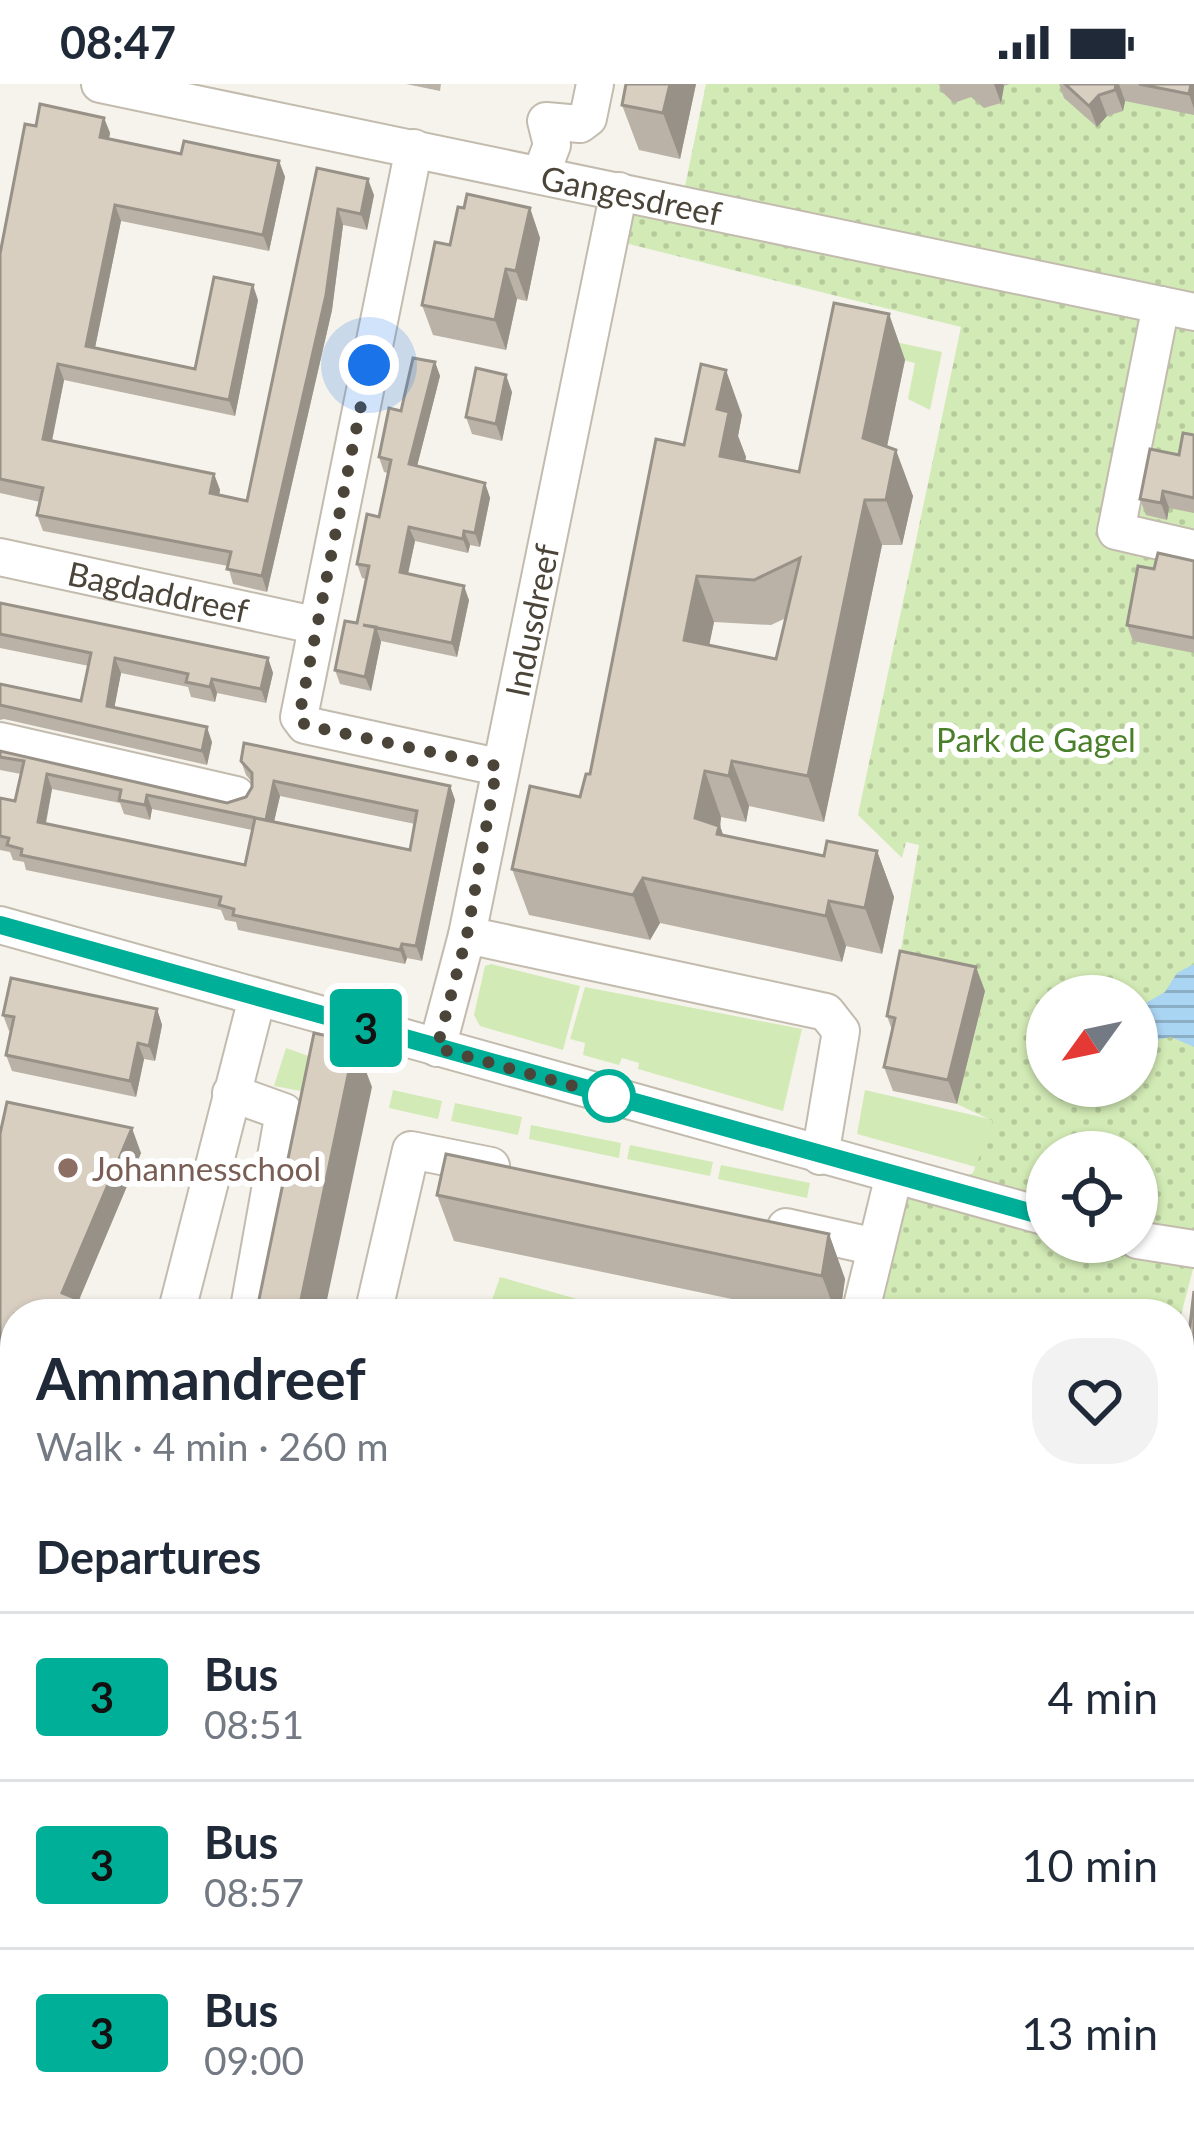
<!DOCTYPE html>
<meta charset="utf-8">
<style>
body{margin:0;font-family:Lato,sans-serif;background:#f2f2f3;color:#1f2937;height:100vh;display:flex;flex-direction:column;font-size:45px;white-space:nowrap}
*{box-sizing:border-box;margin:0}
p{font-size:39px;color:#747a83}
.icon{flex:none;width:66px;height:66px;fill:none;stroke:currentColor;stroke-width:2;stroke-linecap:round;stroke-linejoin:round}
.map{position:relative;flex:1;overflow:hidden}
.details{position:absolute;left:0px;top:1215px;width:1194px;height:843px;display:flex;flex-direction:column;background:#fff;border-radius:48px 48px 0 0;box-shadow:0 3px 9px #0004}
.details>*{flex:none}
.badge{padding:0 24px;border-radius:9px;font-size:42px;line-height:78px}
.needle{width:78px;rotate:237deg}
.controls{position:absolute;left:1026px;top:891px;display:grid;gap:24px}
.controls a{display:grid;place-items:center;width:132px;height:132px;border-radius:50%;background:#fff;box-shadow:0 3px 9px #0004;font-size:60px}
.you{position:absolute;width:60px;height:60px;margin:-30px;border:9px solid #fff;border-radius:50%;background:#1a73e8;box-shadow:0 0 0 18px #1a73e833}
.map>.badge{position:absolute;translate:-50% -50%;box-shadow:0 0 0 6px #fff}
h2{padding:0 36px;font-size:45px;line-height:108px}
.round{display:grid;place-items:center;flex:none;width:126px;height:126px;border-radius:48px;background:#f2f2f3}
.headline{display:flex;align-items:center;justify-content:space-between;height:204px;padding:0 36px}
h1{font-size:57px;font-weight:700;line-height:90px}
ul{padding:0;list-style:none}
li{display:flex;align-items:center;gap:36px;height:168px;padding:0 36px;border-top:3px solid #e0e1e3}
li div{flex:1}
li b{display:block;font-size:45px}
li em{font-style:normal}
li .badge{min-width:132px;font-weight:700;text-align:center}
.status{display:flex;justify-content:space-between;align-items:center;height:84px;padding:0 60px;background:#fff;direction:ltr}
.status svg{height:33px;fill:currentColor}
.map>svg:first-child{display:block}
</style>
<div class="status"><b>08:47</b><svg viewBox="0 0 49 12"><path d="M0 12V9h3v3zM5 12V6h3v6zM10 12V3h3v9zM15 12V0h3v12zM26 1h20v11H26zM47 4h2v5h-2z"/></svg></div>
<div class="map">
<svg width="1194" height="2056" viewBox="0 0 1194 2056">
<defs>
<pattern id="forest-crowns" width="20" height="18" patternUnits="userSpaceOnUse" patternTransform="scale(3)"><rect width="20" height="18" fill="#d2eab5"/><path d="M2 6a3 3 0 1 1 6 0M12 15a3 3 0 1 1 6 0" fill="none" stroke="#b6ca9c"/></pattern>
<pattern id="park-dots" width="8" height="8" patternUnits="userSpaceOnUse" patternTransform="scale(3)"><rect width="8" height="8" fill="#d2eab5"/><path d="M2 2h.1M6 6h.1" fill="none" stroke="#b6ca9c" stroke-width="1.8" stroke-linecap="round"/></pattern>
<pattern id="water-rules" width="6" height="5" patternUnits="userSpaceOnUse" patternTransform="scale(3)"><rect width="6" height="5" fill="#a9d4f2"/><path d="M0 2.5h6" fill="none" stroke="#8caec5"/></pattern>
</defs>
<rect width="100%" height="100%" fill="#f6f3ec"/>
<!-- grass -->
<path fill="#d2eab5" d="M844 247 942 268 930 326 908 315 915 279 850 263Z
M491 880 580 902 563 966 480 942 474 931 485 882Z
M585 903 802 945 783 1027 638 985 639 979 622 974 619 981 583 971 585 959 570 955Z
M286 964 320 976 312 1009 274 1002Z
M393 1006 442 1017 438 1035 389 1024Z
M865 1006 994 1036 976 1083 857 1050Z
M455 1019 522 1033 518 1051 451 1037Z
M531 1041 621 1059 619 1074 529 1055Z
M630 1061 713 1078 710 1092 627 1075Z
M721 1081 810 1099 807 1114 718 1095Z
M500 1193 577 1215 691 1230H495L492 1216Z
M0 1512 15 1539V1631L0 1648Z"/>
<!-- forest -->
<path fill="url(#forest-crowns)" d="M15 1631V1717L0 1716V1648Z
M151 2043H318L316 2056Z"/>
<!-- park -->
<path fill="url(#park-dots)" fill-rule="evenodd" d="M706 0H1194V1181L1179 1239V1230H870L899 1116 973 1089 993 1037 957 1020 985 908 897 888 919 761 906 758 902 774 858 731 961 243 609 155 619 107 682 117ZM1047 912H1137V1002H1047ZM1047 1068H1137V1158H1047Z
M1179 1666 1194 1671V1756L1179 1736Z"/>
<!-- water -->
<path fill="url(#water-rules)" d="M1194 880V963L1171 953 1156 956 1138 937 1137 924 1165 908 1177 889Z
M0 1716 15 1717V1789L0 1788Z
M1179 1736 1194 1756V1835L1179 1834Z"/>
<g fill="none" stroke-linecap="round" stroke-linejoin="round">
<!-- minor casing -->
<g stroke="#c2bbae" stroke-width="40">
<g id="minor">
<path id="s1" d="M100 0 1194 228"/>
<path d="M414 64 299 633 305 641 498 683"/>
<path d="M541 90 552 61 546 37 580 40 588 34 595 0"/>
<path d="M1161 221 1116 447 1194 465"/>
<path id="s2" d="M0 473 314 541"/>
<path d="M0 657 236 711"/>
<path d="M0 841 1047 1133"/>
<path d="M467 851 826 928 841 947 820 1072"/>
<path id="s3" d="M437 964 467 851 619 107"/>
<path d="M231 1009 284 1028 248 1230"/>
<path d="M786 1143 876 1163"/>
<path d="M1137 1156 1194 1165"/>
<path d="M176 1230 257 914"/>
<path d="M373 1230 411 1066 491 1082"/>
<path d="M860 1230 894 1091"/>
<path d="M0 1473 15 1476"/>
<path d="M1179 2022 1194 2023"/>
<path d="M0 2024 15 2025"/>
<path d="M106 2043 109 2048 198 2056"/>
<path d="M530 2056 531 2043"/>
<path d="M764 2056 765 2043"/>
</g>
</g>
<!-- minor -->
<use href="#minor" stroke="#fff" stroke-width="36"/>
</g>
<!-- wall -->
<path fill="#bab2a6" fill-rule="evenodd" d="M406 0H441L440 7Z
M696 0 680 75 639 66 622 21Z
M939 0H1010L1004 2 1001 19 984 24 971 13 954 19 941 7Z
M1059 0H1194V31L1125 17 1123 27 1107 32 1097 43 1064 14Z
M104 34 110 49 109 54 181 70 279 77 285 93 269 167 121 137 95 264 195 285 258 216 235 332 64 296 52 357 214 390 220 406 219 411 247 417 317 84 374 111 367 146 343 141 332 226 267 508 233 500 228 482 43 447 37 431 40 418 0 409V170L36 42Z
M530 124 540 154 527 217 517 215 506 266 433 251 422 221 450 161Z
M889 230 905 276 887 363 913 412 902 461H882L824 738 749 722 746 738 721 733 720 742 723 751 824 772 877 767 894 813 882 870 846 862 842 878 660 839 650 856 529 831 512 785 580 713 590 690 684 361 742 331 738 352 746 373 745 377 799 388ZM786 534 776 575 709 561 714 538 771 541Z
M435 278 440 292 417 382 485 399 490 414 480 463 470 461 468 469 415 457 408 490 469 516 457 573 381 557 371 607 340 600 335 586 357 539 366 495 362 494 357 480 379 433 388 389 384 388 379 373 401 327Z
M512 308 502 357 472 350 466 333Z
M1194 351V429L1169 424 1167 436 1146 431 1140 415Z
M1194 477V569L1133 557 1127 541 1154 485Z
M0 519 268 574 273 589 266 619 217 609 215 618 191 613 188 603 121 589 114 624 212 658 207 681 4 635 0 636V600L81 617 89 582 0 564Z
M0 667 227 719 246 713 252 703V698L246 691 241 677 450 702 455 716 422 877 407 874 405 880 238 846 236 838 225 836 221 826 26 786 24 778 13 776 10 768 0 766V714L15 717 21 690 0 686ZM52 705 120 719 124 730 150 736 152 725 252 746 245 781 46 740ZM280 712 415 740 410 766 274 738Z
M985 907 957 1020 893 1007 884 983 892 946 887 932Z
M157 925 162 941 155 977 144 975 136 1013 12 987 6 971 11 947H9L3 931Z
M0 1050 141 1069 79 1216 15 1230V1307L0 1304Z
M437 1111 829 1150 845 1195 840 1230H804L454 1157Z
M0 1341 15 1344V1433L0 1430Z
M0 1849 10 1866 8 1899 15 1900V1966L0 1965Z
M1179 1917 1191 1931H1194V2001L1179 2000Z
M466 2043H500V2048L467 2045Z
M564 2043H601L600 2056 567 2054Z
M668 2043H727L726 2054 707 2053V2056H671Z"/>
<!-- shaded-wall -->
<path fill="#979187" d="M670 0H696L680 75 663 29Z
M994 0H1003L1004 2 1001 19Z
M1116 0H1119L1125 17 1123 27 1115 6Z
M1191 0H1194V25L1189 10Z
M1099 11 1107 32 1097 43 1089 22Z
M104 34 110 49 106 68 100 53Z
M279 77 285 93 269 167 263 151Z
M368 95 374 111 367 146 361 130Z
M115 121 121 137 92 278 86 262Z
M530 124 540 154 527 217 516 187Z
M338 125 343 141 332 226 267 508 262 492Z
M506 185 517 215 506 266 495 236Z
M253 201 258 216 235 332 229 316Z
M889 230 905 276 879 400 863 354Z
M435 278 440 292 414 394 409 380Z
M58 280 64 296 49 371 43 355Z
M726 286 742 331 738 352 746 373 736 417 720 372 717 325Z
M506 291 512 308 502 357 496 340Z
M896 366 913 412 902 461 886 416Z
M214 390 220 406 216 425 210 409Z
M485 399 490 414 480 463 475 449Z
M1163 407 1169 424 1167 436 1161 419Z
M865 416 882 461 824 738 808 692Z
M409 443 415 457 405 503 400 488Z
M464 447 470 461 468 469 463 455Z
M697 492 714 538 701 601 684 556Z
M464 502 469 516 457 573 452 559Z
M376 543 381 558 371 607 365 593Z
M115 574 121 589 112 636 107 622Z
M268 574 273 589 266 619 261 605Z
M212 595 217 609 215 618 210 603Z
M207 643 212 658 207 681 202 667Z
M732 677 749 722 746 738 729 692Z
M705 687 721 733 720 742 736 787 695 734Z
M47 690 52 705 43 752 38 738Z
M274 697 280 712 271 750 266 736Z
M450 702 455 716 422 877 416 862Z
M147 711 152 725 150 736 145 721Z
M877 767 894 813 882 870 865 824Z
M643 794 660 839 650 856 633 811Z
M829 817 846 862 842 878 826 832Z
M402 860 407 874 405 880 400 866Z
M976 883 985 907 957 1020 948 996Z
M157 925 162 941 155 977 149 962Z
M355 958 372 1003 324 1230H298Z
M138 959 144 975 136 1013 130 997Z
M132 1044 141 1069 73 1230 62 1209Z
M829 1150 845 1195 840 1230H836L822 1192Z
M1194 1447V1572L1182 1628 1179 1620V1519Z
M4 1849 10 1866 6 1915 0 1898Z
M700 2043H704L707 2056H703Z
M1035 2043H1046L1045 2056H1034Z"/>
<!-- building -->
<path fill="#d8cfc1" stroke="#979187" stroke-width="3" fill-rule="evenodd" d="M626 0H670L663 29 622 21Z
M1065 0H1116L1115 6 1099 11 1089 22Z
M1139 0H1191L1189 10Z
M40 20 104 34 100 53 181 70 184 57 279 77 263 151 115 121 86 262 195 285 214 193 253 201 229 316 58 280 43 355 214 390 210 409 247 417 317 84 368 95 361 130 338 125 326 211 262 492 227 485 231 468 37 431 43 404 0 395V170L25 40 36 42Z
M467 110 530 124 516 187 506 185 495 236 422 221 435 158 450 161 458 123 464 124Z
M834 219 889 230 863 354 896 366 886 416H865L808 692 732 677 729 692 705 687 695 734 719 742 717 750 824 772 827 757 877 767 865 824 829 817 826 832 643 794 633 811 512 785 530 702 580 713 586 690H590L656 355 684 361 701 280 726 286 717 325 729 328 720 372 799 388ZM800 474 776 575 684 556 697 492 754 496Z
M413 274 435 278 409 380 485 399 475 449 464 447 463 455 409 443 400 488 464 502 452 559 363 541 376 543 365 593 335 586 345 537 357 539 369 482 357 480 367 430 379 433 391 376 379 373 389 324 401 327Z
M476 284 506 291 496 340 466 333Z
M1183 349 1194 351V414L1163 407 1161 419 1140 415 1150 365 1179 371Z
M1158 469 1194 477V554L1127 541 1138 482 1154 485Z
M0 519 268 574 261 605 212 595 210 603 186 598 188 590 115 574 107 622 207 643 202 667 0 621V600L81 617 91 569 0 550Z
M244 659 450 702 416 862 402 860 400 866 233 831 234 825 219 821 221 813 21 771 22 765 7 761 9 754 0 752V714L15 717 24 677 0 673V667L227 719 246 713 252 703V689L241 677ZM47 690 121 706 119 716 145 721 147 711 266 736 274 697 417 727 410 766 255 734 245 781 38 738Z
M900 867 976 883 948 996 884 983 895 934 887 932Z
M11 894 157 925 149 962 138 959 130 997 6 971 14 933 3 931Z
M314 949 355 958 298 1230H256Z
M7 1018 132 1044 62 1209 107 1227 106 1230H15V1284L0 1281V1050Z
M446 1070 829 1150 822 1192 437 1111Z
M1194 1207V1447L1179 1519V1304H1181L1185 1284Z
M0 1341 15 1344V1418L0 1415Z
M0 1849H4L0 1898 15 1900V1950L0 1949Z
M1179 1917H1186L1185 1931H1194V1968L1192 1969 1191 1984 1179 1983Z
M668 2043H700V2048L667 2046Z
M783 2043H958L972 2052 992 2043H1035L1034 2056H782Z
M1079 2043 1132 2046 1133 2043H1166L1165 2053H1173L1172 2056H1078Z"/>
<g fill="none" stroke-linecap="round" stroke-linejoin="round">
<!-- line casing -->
<g stroke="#fff" stroke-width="27">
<path id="line" d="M0 841 1047 1133"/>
</g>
<!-- line -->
<use href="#line" stroke="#00af98" stroke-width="18"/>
<!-- walk -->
<path stroke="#4b4439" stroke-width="12" stroke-dasharray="0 21.6" d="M369 281 299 633 305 641 497 682 467 851 437 964 609 1012"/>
</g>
<!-- markers -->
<circle fill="#fff" stroke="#00af98" stroke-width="6" cx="609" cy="1012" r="24"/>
<circle fill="#8d6e63" stroke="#fff" stroke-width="4.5" cx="68" cy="1084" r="12"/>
<g text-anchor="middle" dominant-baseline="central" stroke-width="12" stroke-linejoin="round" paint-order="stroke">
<!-- street labels -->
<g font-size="33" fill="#4b4439" stroke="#fff">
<text stroke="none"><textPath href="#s1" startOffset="543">Gangesdreef</textPath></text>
<text stroke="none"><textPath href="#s2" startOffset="162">Bagdaddreef</textPath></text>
<text stroke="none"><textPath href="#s3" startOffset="438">Indusdreef</textPath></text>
</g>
<!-- park labels -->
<g font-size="33" fill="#4a7f2a" stroke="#fff">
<text x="1036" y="655">Park de Gagel</text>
</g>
<!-- education labels -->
<g font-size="33" fill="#785e54" stroke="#fff" text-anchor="start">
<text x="92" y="1084">Johannesschool</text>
</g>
</g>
</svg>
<div class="controls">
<a><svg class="needle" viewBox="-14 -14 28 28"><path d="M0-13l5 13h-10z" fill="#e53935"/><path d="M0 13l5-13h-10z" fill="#747a83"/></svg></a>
<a><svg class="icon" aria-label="locate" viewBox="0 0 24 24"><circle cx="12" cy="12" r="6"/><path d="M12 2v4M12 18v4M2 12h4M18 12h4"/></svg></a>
</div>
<div class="you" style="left:369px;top:281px"></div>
<b class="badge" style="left:366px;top:944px;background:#00af98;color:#111">3</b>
<section class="details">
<div class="headline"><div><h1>Ammandreef</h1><p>Walk · 4 min · 260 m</p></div><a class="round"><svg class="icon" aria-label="heart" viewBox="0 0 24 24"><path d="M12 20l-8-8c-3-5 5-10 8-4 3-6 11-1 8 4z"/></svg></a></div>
<h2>Departures</h2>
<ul>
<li><span class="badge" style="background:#00af98;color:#111">3</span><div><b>Bus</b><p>08:51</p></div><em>4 min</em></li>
<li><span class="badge" style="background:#00af98;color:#111">3</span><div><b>Bus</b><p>08:57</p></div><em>10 min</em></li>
<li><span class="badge" style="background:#00af98;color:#111">3</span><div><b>Bus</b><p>09:00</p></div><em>13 min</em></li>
</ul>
</section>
</div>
